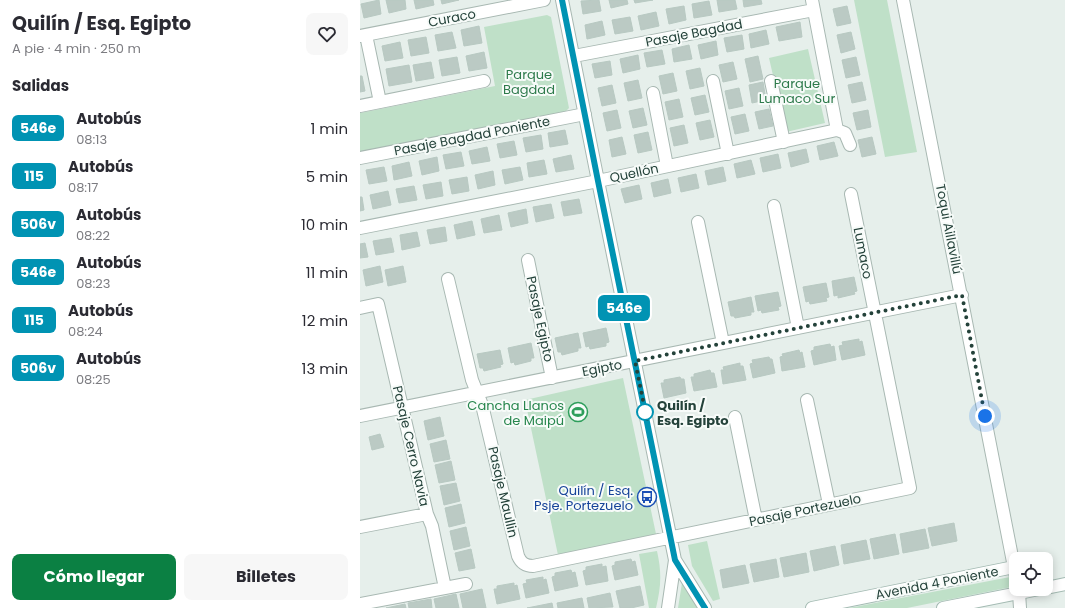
<!DOCTYPE html>
<html lang="es">
<meta charset="utf-8">
<style>
body{margin:0;font-family:Poppins,sans-serif;background:#f7f7f7;color:#2b2b33;height:100vh;display:flex;flex-direction:column;font-size:15px;white-space:nowrap}
*{box-sizing:border-box;margin:0}
p{font-size:13px;color:#7c7c81}
.icon{flex:none;width:22px;height:22px;fill:none;stroke:currentColor;stroke-width:2;stroke-linecap:round;stroke-linejoin:round}
.map{position:relative;flex:1;overflow:hidden}
.panel{display:flex;flex-direction:column;background:#fff;width:360px}
.panel>*{flex:none}
.badge{padding:0 8px;border-radius:6px;font-size:14px;line-height:26px}
.controls{position:absolute;left:649px;top:552px;display:grid;gap:8px}
.controls a{display:grid;place-items:center;width:44px;height:44px;border-radius:8px;background:#fff;box-shadow:0 2px 10px #0003;font-size:20px}
.you{position:absolute;width:20px;height:20px;margin:-10px;border:3px solid #fff;border-radius:50%;background:#1a73e8;box-shadow:0 0 0 6px #1a73e833}
.map>.badge{position:absolute;translate:-50% -50%;box-shadow:0 0 0 2px #fff}
h2{padding:0 12px;font-size:15px;line-height:36px}
.round{display:grid;place-items:center;flex:none;width:42px;height:42px;border-radius:8px;background:#f7f7f7}
.summary{display:flex;align-items:center;justify-content:space-between;height:68px;padding:0 12px}
h1{font-size:19px;font-weight:700;line-height:30px}
.cta{display:flex;gap:8px;margin-top:auto;padding:8px 12px}
.cta a{flex:1;height:46px;border-radius:8px;background:#0b8043;color:#fff;font-size:16px;font-weight:700;line-height:46px;text-align:center}
.cta a+a{background:#f7f7f7;color:#2b2b33}
ul{padding:0;list-style:none}
li{display:flex;align-items:center;gap:12px;height:48px;padding:0 12px}
li div{flex:1}
li b{display:block;font-size:15px}
li em{font-style:normal}
li .badge{min-width:44px;font-weight:700;text-align:center}
main{display:flex;flex:1;min-height:0}
.map>svg:first-child{display:block}
</style>
<main>
<section class="panel">
<div class="summary"><div><h1>Quilín / Esq. Egipto</h1><p>A pie · 4 min · 250 m</p></div><a class="round"><svg class="icon" aria-label="heart" viewBox="0 0 24 24"><path d="M12 20l-8-8c-3-5 5-10 8-4 3-6 11-1 8 4z"/></svg></a></div>
<h2>Salidas</h2>
<ul>
<li><span class="badge" style="background:#0093b3;color:#fff">546e</span><div><b>Autobús</b><p>08:13</p></div><em>1 min</em></li>
<li><span class="badge" style="background:#0093b3;color:#fff">115</span><div><b>Autobús</b><p>08:17</p></div><em>5 min</em></li>
<li><span class="badge" style="background:#0093b3;color:#fff">506v</span><div><b>Autobús</b><p>08:22</p></div><em>10 min</em></li>
<li><span class="badge" style="background:#0093b3;color:#fff">546e</span><div><b>Autobús</b><p>08:23</p></div><em>11 min</em></li>
<li><span class="badge" style="background:#0093b3;color:#fff">115</span><div><b>Autobús</b><p>08:24</p></div><em>12 min</em></li>
<li><span class="badge" style="background:#0093b3;color:#fff">506v</span><div><b>Autobús</b><p>08:25</p></div><em>13 min</em></li>
</ul>
<div class="cta"><a>Cómo llegar</a><a>Billetes</a></div>
</section>
<div class="map">
<svg width="705" height="608" viewBox="0 0 705 608">
<rect width="100%" height="100%" fill="#e6efeb"/>
<!-- green -->
<path fill="#bfe0c8" d="M494 0H527L557 152 525 157Z
M187 15 191 17 209 108 204 113 0 152V113L135 86 124 27Z
M448 49 465 123 426 132 409 58Z
M263 378 296 534 198 555 165 400Z
M347 541 360 599 353 601 332 566 328 545Z
M297 551C302 573 301 587 296 608H289L279 554Z
M650 577 651 587 547 608H489Z
M322 583 339 608H318Z"/>
<!-- building -->
<path fill="#bbcac4" stroke="#b8c9c2" d="M19 0 21 14 4 18 1 4Z
M26 0H45L46 9 29 13Z
M54 0H73L74 5 56 9Z
M81 0H99L82 4Z
M239 0 241 11 223 14 221 1Z
M249 0H267L268 4 251 8Z
M274 0H293L275 3Z
M357 0H375L377 9 359 12Z
M383 0H401L402 4 384 7Z
M349 1 352 15 334 18 332 4Z
M324 6 326 20 309 24 306 9Z
M487 6 491 23 477 26 473 9Z
M296 12 299 26 281 30 278 16Z
M270 17 273 31 255 34 252 20Z
M242 21 245 35 227 39 225 25Z
M440 22 442 37 419 41 416 27Z
M119 26 122 43 104 46 101 30Z
M406 30 409 44 391 48 389 34Z
M92 32 96 48 78 51 75 35Z
M491 32 495 49 481 53 477 35Z
M382 35 384 49 367 52 364 38Z
M66 37 69 53 51 56 48 40Z
M356 41 358 55 341 59 338 45Z
M40 42 43 58 25 61 22 46Z
M329 45 332 59 314 62 312 49Z
M302 50 305 64 287 67 284 53Z
M124 52 127 68 109 71 106 56Z
M278 55 280 69 263 73 260 59Z
M398 56 403 79 390 82 385 59Z
M97 57 100 73 82 76 79 60Z
M496 57 500 75 486 78 482 60Z
M250 61 252 75 235 78 232 64Z
M71 62 74 78 56 81 53 65Z
M373 62 377 79 363 82 359 65Z
M49 65 52 82 29 86 26 69Z
M340 68 344 86 330 89 326 71Z
M313 73 317 91 303 94 299 76Z
M0 76H2L5 91 0 92Z
M278 80 282 98 268 101 264 83Z
M403 82 406 100 392 103 389 85Z
M502 82 506 100 492 103 488 85Z
M252 85 256 103 242 106 238 88Z
M379 88 383 106 369 109 365 91Z
M345 95 349 112 335 115 331 98Z
M319 99 323 117 309 120 305 102Z
M283 108 287 125 273 128 269 111Z
M409 109 413 126 399 129 395 112Z
M257 110 261 128 247 131 243 113Z
M508 110 511 127 497 130 493 113Z
M385 114 389 131 375 134 371 117Z
M350 120 354 137 340 140 336 123Z
M324 125 328 143 314 146 310 128Z
M205 130 208 144 190 147 188 133Z
M288 132 292 150 278 153 274 135Z
M181 135 183 149 166 152 163 138Z
M262 137 266 154 252 157 249 140Z
M512 137 516 154 502 157 498 140Z
M154 141 157 155 140 158 137 144Z
M474 142 478 156 460 160 457 146Z
M127 147 130 161 112 164 109 151Z
M446 149 449 162 431 167 428 153Z
M101 152 104 166 86 169 83 155Z
M418 154 421 168 403 172 400 158Z
M211 155 214 169 196 172 193 159Z
M77 157 79 171 62 175 59 161Z
M184 160 187 174 169 177 167 163Z
M391 160 395 174 377 178 374 164Z
M49 162 52 176 34 180 32 166Z
M24 167 27 181 9 184 6 170Z
M160 167 163 180 145 184 142 170Z
M363 167 366 181 348 185 345 171Z
M133 171 135 185 118 189 115 175Z
M336 174 339 188 321 192 318 178Z
M107 177 109 191 92 194 89 180Z
M308 179 311 193 294 197 291 183Z
M81 182 83 196 66 199 63 185Z
M279 185 282 199 265 203 261 189Z
M54 186 57 200 39 203 36 189Z
M28 191 31 205 13 209 10 195Z
M0 197H2L4 210 0 211Z
M219 199 222 213 204 216 201 202Z
M191 204 194 218 176 222 173 207Z
M166 209 168 223 151 227 148 213Z
M139 215 142 230 124 233 121 219Z
M112 221 115 235 97 239 94 225Z
M85 227 87 241 70 244 67 230Z
M57 232 60 246 42 250 40 235Z
M31 238 34 252 16 255 13 241Z
M5 243 8 257 0 258V244Z
M20 266 23 282 6 286 3 270Z
M43 266 46 282 28 286 25 270Z
M494 277 497 291 494 292 495 294 478 298V295L474 296 472 281Z
M466 283 469 297 466 298 467 301 450 304 449 301 446 302 443 287Z
M418 292 421 306 418 307 419 310 402 313 401 310 398 311 395 296Z
M391 297 394 312H391V315L375 318 374 316H371L368 302Z
M246 328 249 342 246 343V346L230 349 229 346 226 347 223 333Z
M218 333 221 348H218V351L202 355 201 352H198L195 338Z
M499 339V342L502 341 505 355 482 360 479 346 483 345 482 342Z
M171 343 174 358H171V361L155 365 154 362 151 363 148 348Z
M470 344 471 347 474 346 476 360 454 365 451 351 454 350V347Z
M140 350 143 364 140 365 141 367 124 371 123 368H120L117 354Z
M439 350 440 353 442 352 445 367 422 371 420 357 423 356 422 354Z
M409 357 410 359H412L415 373 393 378 390 364 393 363 392 360Z
M380 363V366H383L386 380 363 384 361 370H364L363 367Z
M350 370 351 373H354L357 387 334 391 331 377H334V374Z
M320 377 321 379H324L326 393 304 398 301 383H304V380Z
M80 417 84 436 68 440 64 421Z
M20 434 24 447 12 450 9 437Z
M86 440 90 459 74 462 70 444Z
M91 461 95 480 79 483 75 465Z
M96 483 100 501 84 505 80 486Z
M101 504 105 523 89 527 85 508Z
M594 523 597 541 572 546 568 528Z
M106 527 110 546 94 550 90 531Z
M565 529 569 548 543 553 540 534Z
M535 534 539 554 514 559 510 539Z
M506 540 510 559 484 564 481 545Z
M475 546 479 565 454 571 450 551Z
M111 549 115 568 99 571 95 553Z
M446 553 449 572 424 577 420 558Z
M271 559 272 562 275 561 278 575 255 580 252 566 255 565V562Z
M416 559 419 577 394 582 390 564Z
M242 564V567L246 566 248 581 226 585 223 571 226 570V567Z
M385 565 389 583 363 588 360 570Z
M211 570 212 573 215 572 218 586 195 591 192 577 195 576V573Z
M183 577V580L186 579 189 593 166 598 163 584 167 583 166 580Z
M154 583V586L157 585 160 599 137 604 134 589H137V586Z
M280 586 284 605 271 608H260L256 591Z
M122 589 126 608H103L100 594Z
M250 593 253 607 229 608 227 598Z
M96 594 99 608H76L74 599Z
M222 598 224 608H198L197 603Z
M71 599 72 608H49L48 603Z
M192 603 193 608H167Z
M45 604 46 608H26Z"/>
<g fill="none" stroke-linecap="round" stroke-linejoin="round">
<!-- street casing -->
<g stroke="#a8b8b2" stroke-width="14">
<path id="street" d="M202 0 238 181 315 560 308 608
M452 0 477 130
M543 0 654 567
M6 35 20 102
M0 36 184 0
M214 56 454 10
M353 81 368 154
M411 81 424 142
M293 93 307 166
M0 106 124 81
M0 158 225 114
M414 206 438 328
M338 222 363 343
M0 228 238 181 477 130 485 133 490 145
M168 260 192 378
M88 279 112 380 122 405 158 556C161 563 165 566 173 566L550 488 491 194
M0 308 18 304 67 514 72 526 85 588
M447 400 469 504
M0 416 602 295
M375 417 396 520
M0 527 67 514
M315 560 345 608
M659 593 660 608
M0 604 106 584"/>
</g>
<!-- secondary casing -->
<g stroke="#a4bbb3" stroke-width="14">
<path id="secondary" d="M686 588 705 584
M452 608 654 567 656 577
M583 608 679 589"/>
</g>
<!-- street -->
<use href="#street" stroke="#fff" stroke-width="12"/>
<!-- secondary -->
<use href="#secondary" stroke="#fff" stroke-width="12"/>
</g>
<g fill="none" stroke-linecap="round" stroke-linejoin="round">
<!-- line casing -->
<g stroke="#fff" stroke-width="9">
<path id="line" d="M202 0 238 181 315 560 345 608"/>
</g>
<!-- line -->
<use href="#line" stroke="#0093b3" stroke-width="6"/>
<!-- walk -->
<path stroke="#24423a" stroke-width="4" stroke-dasharray="0 7.2" d="M285 412 287 420 275 361 602 295 625 416"/>
</g>
<!-- icons -->
<defs>
<g id="stadium-ring" transform="scale(1)"><circle r="9.5" fill="#f7fbf9" stroke="#2e9e5b" stroke-width="1.5"/><path d="M0-5a6.5 5 0 1 0 0 10a6.5 5 0 1 0 0-10ZM-3.5-1.8h7v3.6h-7Z" fill="#2e9e5b"/></g>
<g id="bus-ring" transform="scale(1)"><circle r="9.5" fill="#f7fbf9" stroke="#1a4fb4" stroke-width="1.5"/><path d="M-5-6H5V4H4V6H2V4H-2V6H-4V4H-5ZM-3.5-4V0h7V-4ZM-3.5 1.2v1.5H-2V1.2ZM2 1.2v1.5H3.5V1.2Z" fill="#1a4fb4"/></g>
</defs>
<g fill-rule="evenodd">
<use href="#stadium-ring" x="218" y="412"/>
<use href="#bus-ring" x="287" y="497"/>
</g>
<!-- markers -->
<circle fill="#fff" stroke="#0093b3" stroke-width="2" cx="285" cy="412" r="8"/>
<g text-anchor="middle" dominant-baseline="central" stroke-width="4" stroke-linejoin="round" paint-order="stroke">
<!-- street labels -->
<g font-size="13" fill="#24423a" stroke="#f7fbf9">
<text transform="translate(92 18) rotate(-11)">Curaco</text>
<text transform="translate(334 33) rotate(-11)">Pasaje Bagdad</text>
<text transform="translate(112 136) rotate(-11)">Pasaje Bagdad Poniente</text>
<text transform="translate(274 173) rotate(-12)">Quellón</text>
<text transform="translate(589 229) rotate(79)">Toqui Aillavillú</text>
<text transform="translate(503 253) rotate(79)">Lumaco</text>
<text transform="translate(180 319) rotate(78)">Pasaje Egipto</text>
<text transform="translate(242 368) rotate(-11)">Egipto</text>
<text transform="translate(51 446) rotate(77)">Pasaje Cerro Navia</text>
<text transform="translate(143 492) rotate(77)">Pasaje Maullin</text>
<text transform="translate(445 510) rotate(-12)">Pasaje Portezuelo</text>
<text transform="translate(577 583) rotate(-11)">Avenida 4 Poniente</text>
</g>
<!-- park labels -->
<g font-size="13" fill="#2d7a4b" stroke="#f7fbf9">
<text x="169" y="74">Parque<tspan x="169" dy="15">Bagdad</tspan></text>
<text x="437" y="83">Parque<tspan x="437" dy="15">Lumaco Sur</tspan></text>
</g>
<!-- leisure labels -->
<g font-size="13" fill="#27864d" stroke="#f7fbf9" text-anchor="end">
<text x="204" y="405">Cancha Llanos<tspan x="204" dy="15">de Maipú</tspan></text>
</g>
<!-- stop labels -->
<g font-size="13" font-weight="bold" fill="#24423a" stroke="#f7fbf9" text-anchor="start">
<text x="297" y="405">Quilín /<tspan x="297" dy="15">Esq. Egipto</tspan></text>
</g>
<!-- transit labels -->
<g font-size="13" fill="#164399" stroke="#f7fbf9" text-anchor="end">
<text x="273" y="490">Quilín / Esq.<tspan x="273" dy="15">Psje. Portezuelo</tspan></text>
</g>
</g>
</svg>
<div class="controls">
<a><svg class="icon" aria-label="locate" viewBox="0 0 24 24"><circle cx="12" cy="12" r="6"/><path d="M12 2v4M12 18v4M2 12h4M18 12h4"/></svg></a>
</div>
<div class="you" style="left:625px;top:416px"></div>
<b class="badge" style="left:264px;top:308px;background:#0093b3;color:#fff">546e</b>
</div>
</main>
